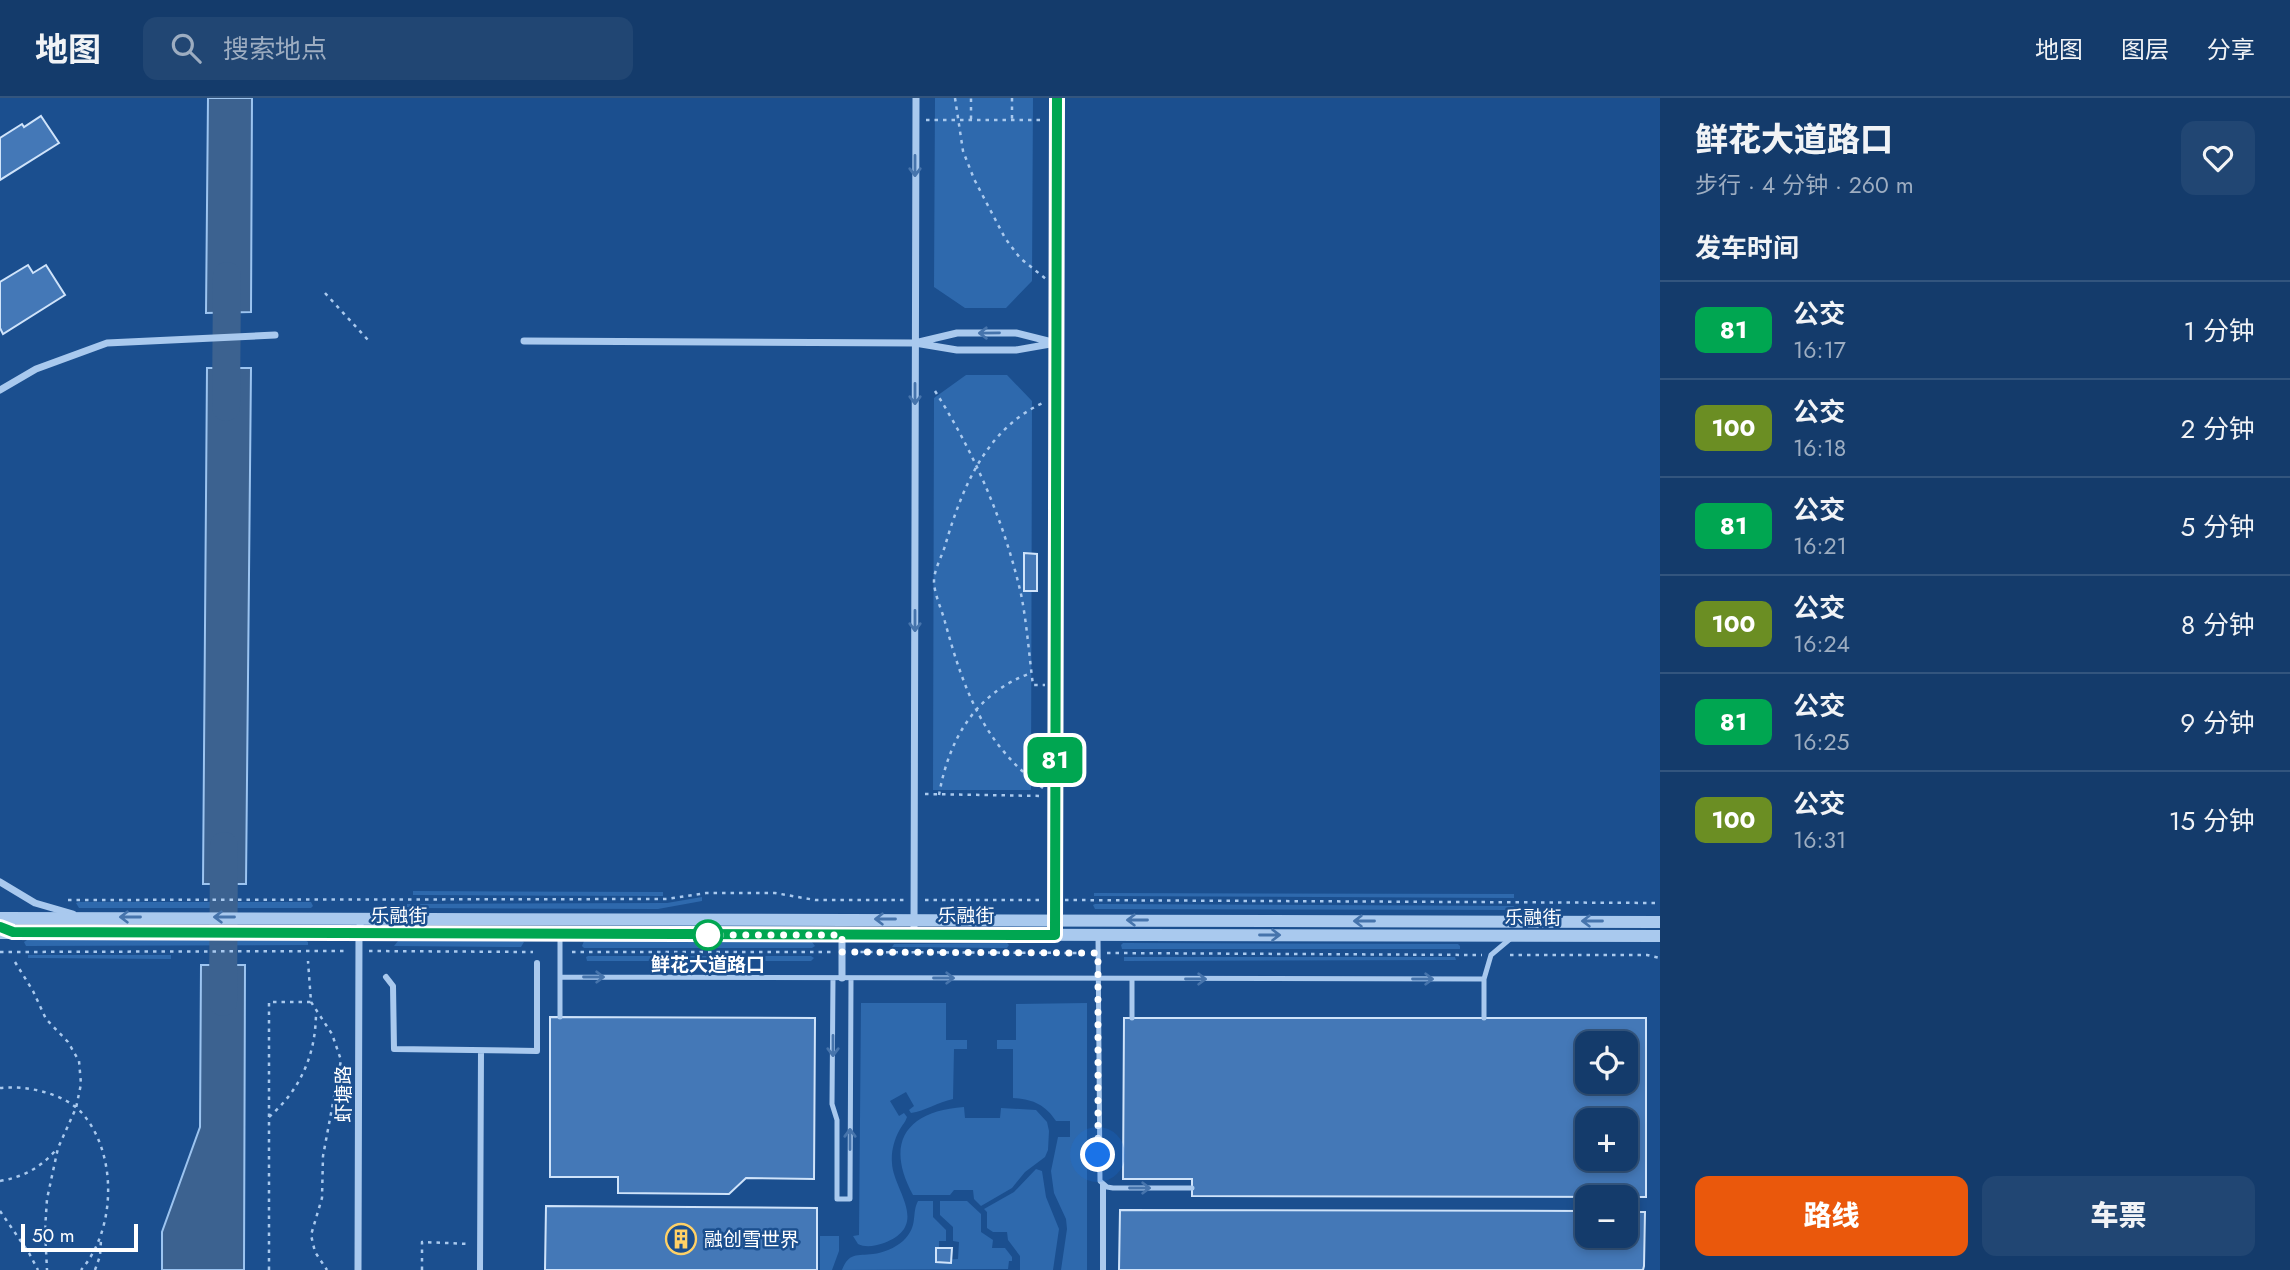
<!DOCTYPE html>
<html lang="zh">
<meta charset="utf-8">
<style>
body{margin:0;font-family:Jost,"Noto Sans SC",sans-serif;background:#214673;color:#f1f3f6;height:100vh;display:flex;flex-direction:column;font-size:26px;white-space:nowrap}
*{box-sizing:border-box;margin:0}
p{font-size:23px;color:#9dadc1}
.icon{flex:none;width:38px;height:38px;fill:none;stroke:currentColor;stroke-width:2;stroke-linecap:round;stroke-linejoin:round}
.map{position:relative;flex:1;overflow:hidden}
.details{display:flex;flex-direction:column;background:#143b6b;width:630px}
.details>*{flex:none}
.badge{padding:0 14px;border-radius:10px;font-size:24px;line-height:46px}
.fabs{position:absolute;left:1575px;top:933px;display:grid;gap:14px}
.fabs a{display:grid;place-items:center;width:63px;height:63px;border-radius:14px;background:#143b6b;box-shadow:0 4px 10px #0003,0 0 0 2px #33557e;font-size:35px}
.scale{position:absolute;left:21px;bottom:18px;width:117px;box-sizing:border-box;padding-left:7px;border:4px solid #fff;border-top:0;font-size:19px;line-height:24px;white-space:nowrap;color:#fff;-webkit-text-stroke:5px #1b4f8f;paint-order:stroke}
.you{position:absolute;width:35px;height:35px;margin:-18px;border:5px solid #fff;border-radius:50%;background:#1a73e8;box-shadow:0 0 0 10px #1a73e833}
.map>.badge{position:absolute;translate:-50% -50%;box-shadow:0 0 0 4px #fff}
h2{padding:0 35px;font-size:26px;line-height:63px}
.round{display:grid;place-items:center;flex:none;width:74px;height:74px;border-radius:14px;background:#214673}
.summary{display:flex;align-items:center;justify-content:space-between;height:119px;padding:0 35px}
h1{font-size:33px;font-weight:800;line-height:52px}
.button{display:flex;gap:14px;margin-top:auto;padding:14px 35px}
.button a{flex:1;height:80px;border-radius:14px;background:#ea580c;color:#fff;font-size:28px;font-weight:800;line-height:80px;text-align:center}
.button a+a{background:#214673;color:#f1f3f6}
ul{padding:0;list-style:none}
li{display:flex;align-items:center;gap:21px;height:98px;padding:0 35px;border-top:2px solid #33557e}
li div{flex:1}
li b{display:block;font-size:26px}
li em{font-style:normal}
li .badge{min-width:77px;font-weight:700;text-align:center}
header{display:flex;align-items:center;gap:42px;box-sizing:border-box;height:98px;padding:0 35px;background:#143b6b;border-bottom:2px solid #33557e}
header strong{font-size:33px}
nav{display:flex;gap:38px;margin-inline-start:auto;font-size:24px}
.search{width:490px;height:63px;background:#214673;display:flex;align-items:center;gap:18px;box-sizing:border-box;padding:0 24px;border-radius:14px;color:#9dadc1;font-size:26px}
main{display:flex;flex:1;min-height:0}
.map>svg:first-child{display:block}
</style>
<header>
<strong>地图</strong>
<div class="search"><svg class="icon" aria-label="search" viewBox="0 0 24 24"><circle cx="10" cy="10" r="6"/><path d="M15 15l6 6"/></svg>搜索地点</div>
<nav><a>地图</a><a>图层</a><a>分享</a></nav>
</header>
<main>
<div class="map">
<svg width="1660" height="1172" viewBox="0 0 1660 1172">
<rect width="100%" height="100%" fill="#1b4f8f"/>
<!-- green -->
<path fill="#2e69ad" d="M935 0H1033L1032 183 1006 210H965L934 189Z
M966 277H1007L1032 303 1031 692H933L934 300Z
M413 793 663 794V798L413 797Z
M1094 795 1514 796V800L1094 798Z
M702 799V803L658 811 410 810 407 809V806L667 805Z
M79 804H311L313 808 311 810H79L76 805Z
M1095 806 1514 808 1515 812 1095 811 1093 807Z
M27 842H305L308 844V847L26 848 24 844Z
M521 842 524 844 521 849 394 848 398 843Z
M584 843 812 844 815 848 812 850H584L582 848Z
M1007 845 1009 847 1007 850 892 849 894 846Z
M1123 845 1458 846 1460 848V851H1122L1121 847Z
M28 857H171V861L28 860Z
M588 858H811L814 860 811 863H587L586 859Z
M1124 859H1455L1456 862 1124 863Z
M861 905H946V942H967V951H954L953 1001C938 1004 925 1013 911 1015L909 1012 914 1008 906 994 890 1003 899 1018 904 1015 907 1019C905 1025 902 1027 899 1033 894 1042 891 1054 892 1065 893 1092 931 1127 884 1145 875 1148 866 1150 858 1146L853 1138 859 1137Z
M1087 905V1172H1061L1067 1131 1066 1121 1054 1095 1051 1073 1058 1039H1070V1023H1056C1045 1006 1032 1001 1013 1000V951H997V942H1016V906Z
M964 1009 965 1020H1000L1001 1010 1036 1012 1047 1024 1049 1033 1048 1052 1045 1059 1025 1074 1012 1090 981 1108 974 1101 973 1092H954L950 1097H913C884 1044 907 1013 964 1009Z
M1036 1071 1042 1073 1046 1099 1059 1131 1053 1172H1020V1158L1008 1142 1007 1134H993L987 1130V1114L984 1111 1014 1094Z
M918 1103H933V1119L946 1132V1143H939V1162L958 1161 959 1144 953 1143V1129L940 1117V1103H967L981 1116V1134L993 1142 992 1150H1005L1012 1159V1163H1009L1008 1171 842 1172C849 1154 857 1158 873 1156 883 1155 895 1150 903 1143 919 1128 911 1116 918 1103Z
M820 1138H839V1153L832 1172H820Z"/>
<!-- water -->
<path fill="#3c6290" stroke="#9cc4f0" stroke-width="2" d="M208 0H252L251 214 206 215Z
M207 270H251L246 786H203Z
M201 867H245L244 1172H162V1134L200 1029Z"/>
<g fill="none" stroke-linecap="round" stroke-linejoin="round">
<!-- river -->
<path stroke="#3c6290" stroke-width="28" d="M226 309 227 178
M223 904 224 748"/>
</g>
<!-- building -->
<path fill="#4478b7" stroke="#cfe3fa" stroke-width="2" fill-rule="evenodd" d="M41 18 59 45 0 82V40L22 26 24 29Z
M28 167 33 175 46 167 65 197 3 236 0 230V184Z
M1024 455 1037 456V493H1024Z
M550 919 815 920 814 1081 746 1080 729 1096 618 1095V1079H550Z
M1124 920H1646V1099L1192 1098V1081H1123ZM1587 945H1626V984H1587ZM1587 1022H1626V1060H1587Z
M546 1108 817 1110V1172H545Z
M1120 1112 1587 1113V1138H1626V1114H1645L1644 1168 1643 1172H1119Z
M936 1150H952L951 1165 936 1164Z"/>
<g fill="none" stroke-linecap="round" stroke-linejoin="round">
<!-- path -->
<path stroke="#a9c9ee" stroke-width="2.5" stroke-dasharray="3.5 5" stroke-linecap="butt" d="M955 0 963 53 974 81 1005 140 1020 160 1046 181
M1012 0V22
M971 21V0
M926 22H1045
M325 195 368 242
M935 293C975 356 1004 423 1021 496 1027 526 1029 557 1033 587H1045
M1043 690C984 647 964 593 945 524 942 512 934 496 934 483 934 472 942 458 945 448 962 390 986 330 1045 304
M925 696 1044 698
M939 697C949 640 976 595 1031 575
M68 802 667 801 706 795H775L815 802H904
M925 802H1044
M1065 802 1660 805
M369 853 533 854
M0 854 348 853
M572 854H831
M852 854 1086 855
M1107 855 1482 857
M1510 857H1647L1660 860
M15 864 33 893 46 921 68 944 79 963 81 986 76 1010 58 1050 47 1101 45 1132 47 1172
M311 904 332 936 341 962 323 1058 322 1100 311 1137 315 1154 327 1172
M0 990C25 987 64 995 82 1015 118 1056 116 1132 81 1172
M269 1019C301 991 316 956 316 914
M0 1083C23 1079 40 1070 55 1053
M0 1113 29 1155 38 1172
M95 1172 100 1158 101 1142
M269 1172V904H311L308 863
M422 1172V1144L470 1146"/>
<!-- service -->
<path stroke="#a9c9ee" stroke-width="5" d="M560 837V879L1484 881 1491 857 1510 841
M1098 837 1100 1083 1107 1089 1113 1090H1192
M560 879V919
M833 880 832 1006 837 1022V1101H850L851 880
M1132 881V920
M1484 920V881"/>
<!-- pedestrian -->
<path stroke="#a9c9ee" stroke-width="6" d="M386 879 393 888 394 951 537 953V865
M1103 1087V1172
M480 1172 481 953"/>
<!-- minor -->
<path stroke="#a9c9ee" stroke-width="7" d="M524 243 915 245 957 252H1016L1056 245
M919 244 957 235H1016L1052 244
M0 292 36 271 107 245 275 237
M0 784 35 805 73 816
M842 837V880
M914 837 916 0
M1055 837 1057 0
M358 1172 359 836 361 819"/>
<!-- tertiary -->
<path stroke="#a9c9ee" stroke-width="12" d="M0 820 1660 824
M0 835 1660 838"/>
</g>
<!-- one-way arrows -->
<defs><path id="oneway-shaft" d="M-6 0H5M1.5-3L5.5 0L1.5 3" fill="none" stroke-width="1.6" stroke-linecap="round" stroke-linejoin="round" transform="scale(1.75)"/></defs>
<g stroke="#4674ac">
<use href="#oneway-shaft" transform="translate(915 68) rotate(90)"/>
<use href="#oneway-shaft" transform="translate(989 235) rotate(179)"/>
<use href="#oneway-shaft" transform="translate(915 296) rotate(90)"/>
<use href="#oneway-shaft" transform="translate(915 523) rotate(90)"/>
<use href="#oneway-shaft" transform="translate(130 819) rotate(-180)"/>
<use href="#oneway-shaft" transform="translate(224 819) rotate(-180)"/>
<use href="#oneway-shaft" transform="translate(885 821) rotate(-180)"/>
<use href="#oneway-shaft" transform="translate(1137 822) rotate(-180)"/>
<use href="#oneway-shaft" transform="translate(1364 823) rotate(-180)"/>
<use href="#oneway-shaft" transform="translate(1592 823) rotate(-180)"/>
<use href="#oneway-shaft" transform="translate(1270 837)"/>
<use href="#oneway-shaft" transform="translate(594 879)"/>
<use href="#oneway-shaft" transform="translate(944 880)"/>
<use href="#oneway-shaft" transform="translate(1196 881)"/>
<use href="#oneway-shaft" transform="translate(1423 881)"/>
<use href="#oneway-shaft" transform="translate(833 948) rotate(90)"/>
<use href="#oneway-shaft" transform="translate(850 1041) rotate(-90)"/>
<use href="#oneway-shaft" transform="translate(1140 1090)"/>
</g>
<g fill="none" stroke-linecap="round" stroke-linejoin="round">
<!-- line casing -->
<g stroke="#fff" stroke-width="16">
<path id="line" d="M0 829 13 834 1055 837 1057 0"/>
</g>
<!-- line -->
<use href="#line" stroke="#00a651" stroke-width="10"/>
<!-- walk -->
<path stroke="#fff" stroke-width="7" stroke-dasharray="0 12.6" d="M708 837H842V854L1098 855V1057"/>
</g>
<!-- icons -->
<defs>
<g id="building-ring" transform="scale(1.575)"><circle r="9.5" fill="#1b4f8f" stroke="#ffd166" stroke-width="1.5"/><path d="M-4-6H4V6H1V3H-1V6H-4ZM-2.5-4.3h1.7v1.8h-1.7ZM.8-4.3h1.7v1.8H.8ZM-2.5-1h1.7V.8h-1.7ZM.8-1h1.7V.8H.8Z" fill="#ffd166"/></g>
</defs>
<g fill-rule="evenodd">
<use href="#building-ring" x="681" y="1141"/>
</g>
<!-- markers -->
<circle fill="#fff" stroke="#00a651" stroke-width="3.5" cx="708" cy="837" r="14"/>
<g text-anchor="middle" dominant-baseline="central" stroke-width="5" stroke-linejoin="round" paint-order="stroke">
<!-- street labels -->
<g font-size="19" fill="#fff" stroke="#1b4f8f">
<text x="399" y="817">乐融街</text>
<text x="966" y="817">乐融街</text>
<text x="1533" y="819">乐融街</text>
<text transform="translate(343 996) rotate(-90)">虾塘路</text>
</g>
<!-- stop labels -->
<g font-size="19" font-weight="bold" fill="#fff" stroke="#1b4f8f">
<text x="708" y="866">鲜花大道路口</text>
</g>
<!-- poi labels -->
<g font-size="19" fill="#fff" stroke="#1b4f8f" text-anchor="start">
<text x="704" y="1141">融创雪世界</text>
</g>
</g>
</svg>
<div class="fabs">
<a><svg class="icon" aria-label="locate" viewBox="0 0 24 24"><circle cx="12" cy="12" r="6"/><path d="M12 2v4M12 18v4M2 12h4M18 12h4"/></svg></a>
<a>+</a>
<a>−</a>
</div>
<div class="scale">50 m</div>
<div class="you" style="left:1098px;top:1057px"></div>
<b class="badge" style="left:1055px;top:662px;background:#00a651;color:#fff">81</b>
</div>
<section class="details">
<div class="summary"><div><h1>鲜花大道路口</h1><p>步行 · 4 分钟 · 260 m</p></div><a class="round"><svg class="icon" aria-label="heart" viewBox="0 0 24 24"><path d="M12 20l-8-8c-3-5 5-10 8-4 3-6 11-1 8 4z"/></svg></a></div>
<h2>发车时间</h2>
<ul>
<li><span class="badge" style="background:#00a651;color:#fff">81</span><div><b>公交</b><p>16:17</p></div><em>1 分钟</em></li>
<li><span class="badge" style="background:#6b8e23;color:#fff">100</span><div><b>公交</b><p>16:18</p></div><em>2 分钟</em></li>
<li><span class="badge" style="background:#00a651;color:#fff">81</span><div><b>公交</b><p>16:21</p></div><em>5 分钟</em></li>
<li><span class="badge" style="background:#6b8e23;color:#fff">100</span><div><b>公交</b><p>16:24</p></div><em>8 分钟</em></li>
<li><span class="badge" style="background:#00a651;color:#fff">81</span><div><b>公交</b><p>16:25</p></div><em>9 分钟</em></li>
<li><span class="badge" style="background:#6b8e23;color:#fff">100</span><div><b>公交</b><p>16:31</p></div><em>15 分钟</em></li>
</ul>
<div class="button"><a>路线</a><a>车票</a></div>
</section>
</main>
